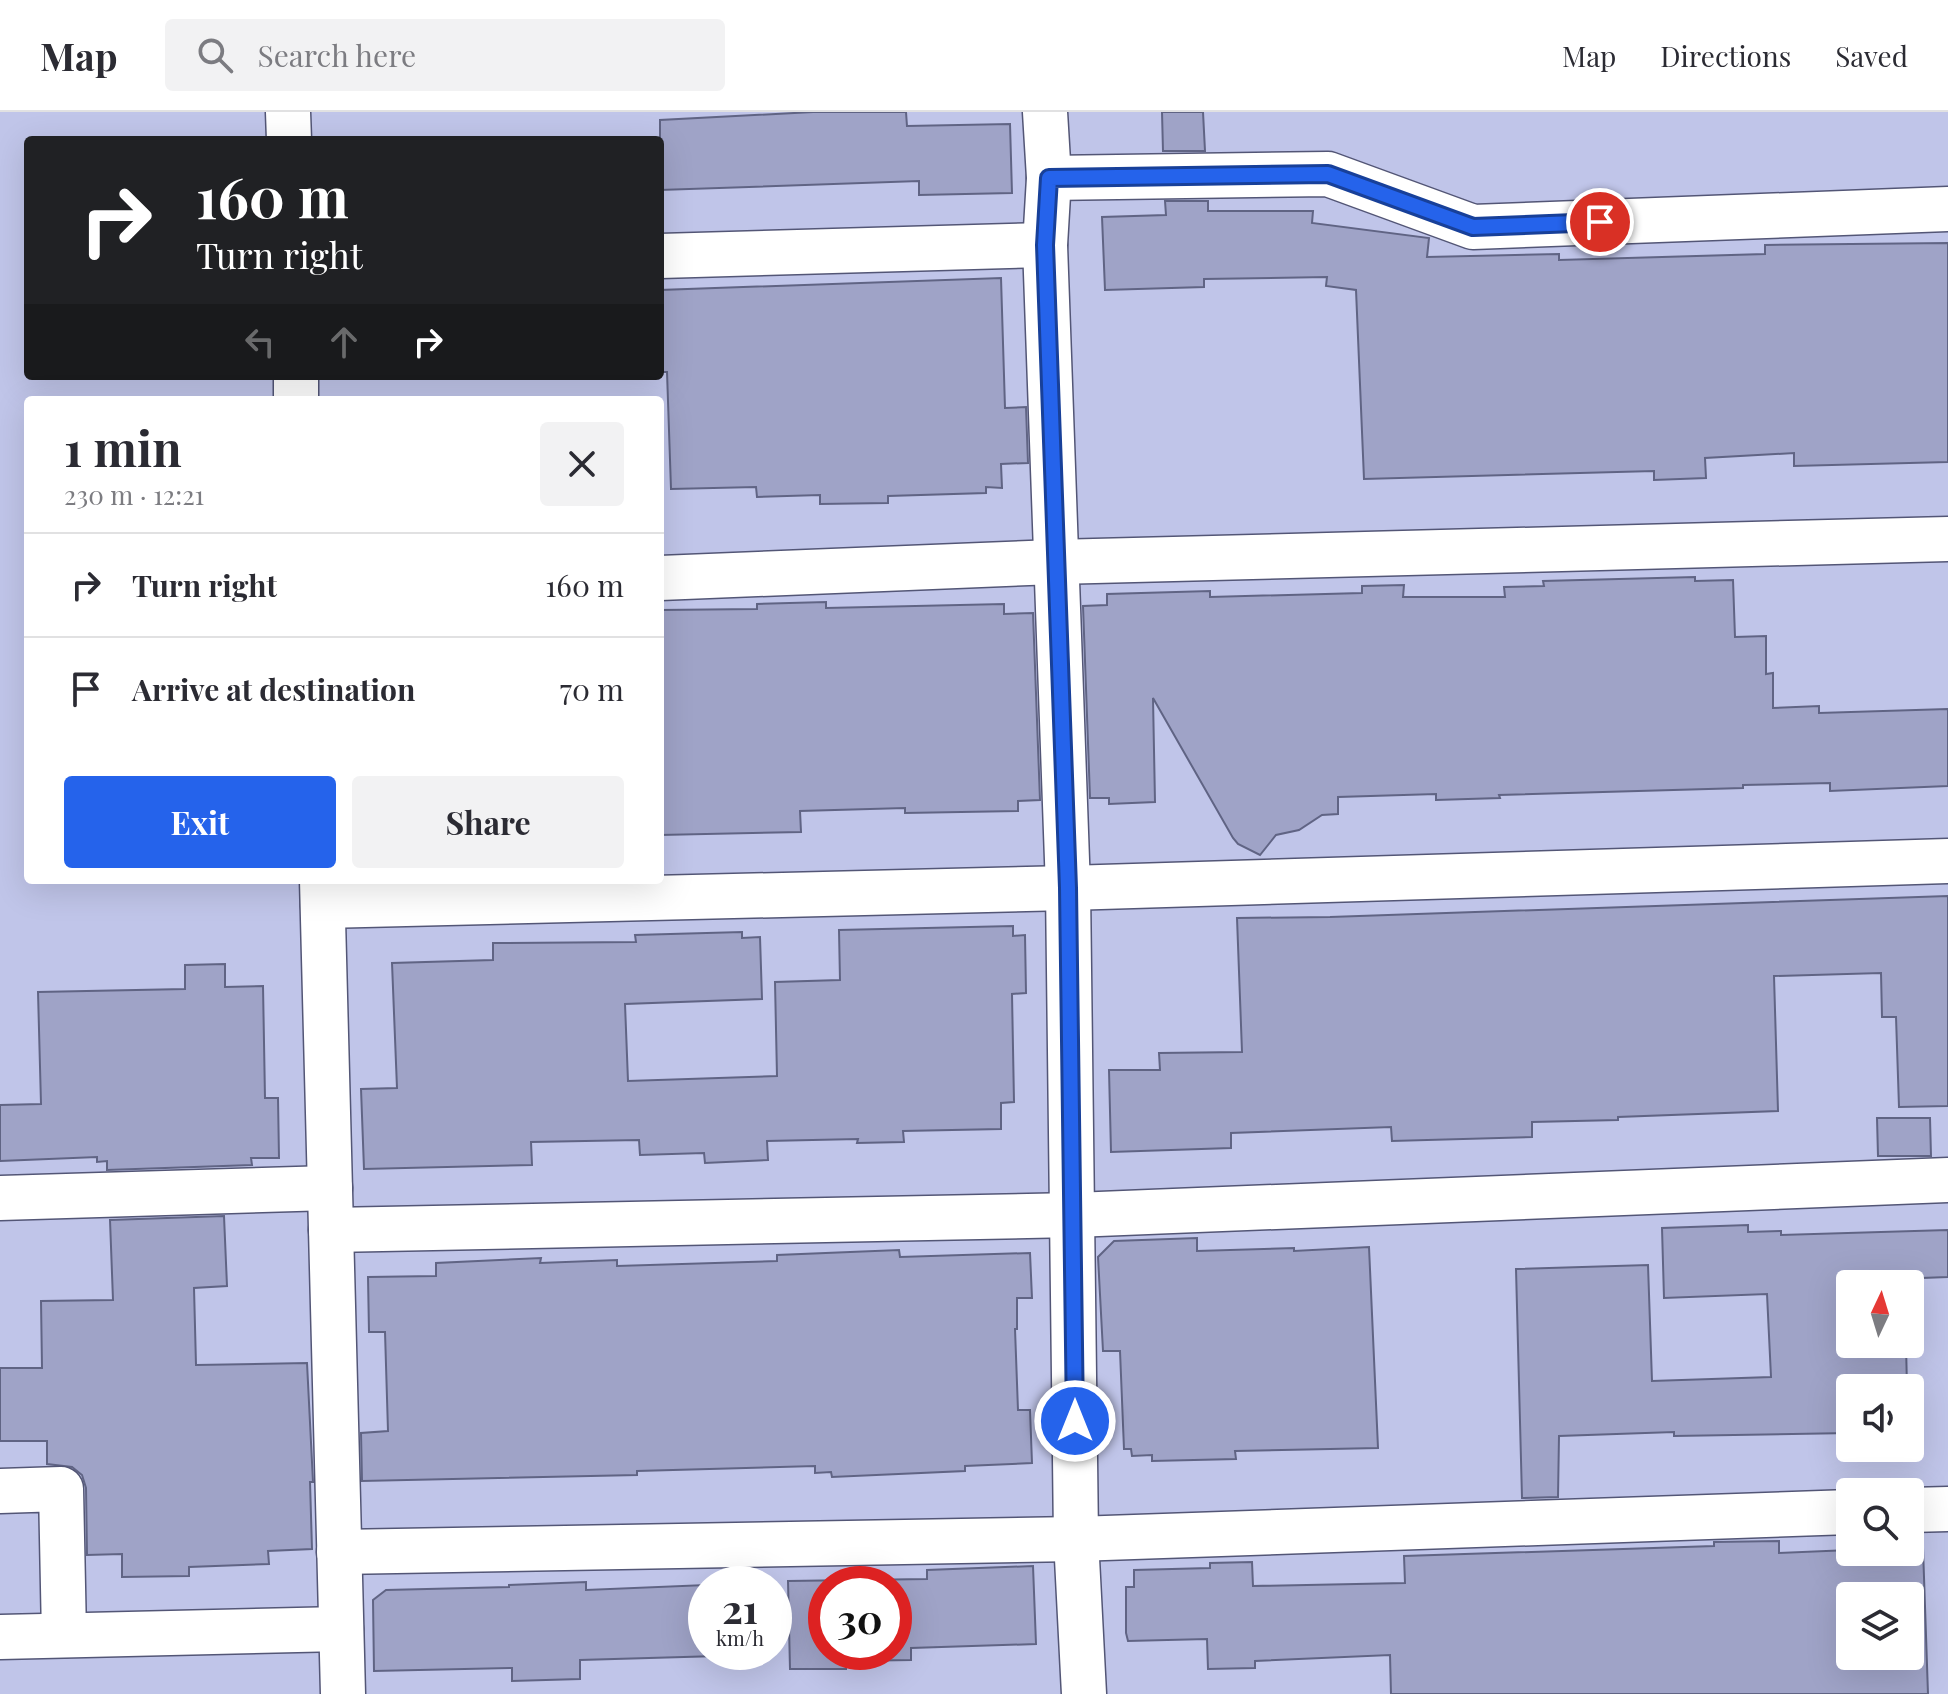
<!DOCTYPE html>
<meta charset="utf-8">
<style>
body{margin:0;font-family:"Playfair Display",serif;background:#f2f2f3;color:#2b2b33;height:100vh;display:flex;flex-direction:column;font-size:30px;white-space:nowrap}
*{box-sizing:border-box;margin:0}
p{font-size:26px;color:#7c7c81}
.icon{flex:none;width:44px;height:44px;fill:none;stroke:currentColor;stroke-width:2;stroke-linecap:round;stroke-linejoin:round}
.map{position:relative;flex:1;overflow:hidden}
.side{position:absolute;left:24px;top:284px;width:640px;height:488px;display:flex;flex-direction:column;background:#fff;border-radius:8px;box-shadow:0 8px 32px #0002}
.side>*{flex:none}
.top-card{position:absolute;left:24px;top:24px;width:640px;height:244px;border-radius:8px;box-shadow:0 8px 32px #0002;background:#202124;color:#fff;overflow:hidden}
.needle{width:52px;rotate:4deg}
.tools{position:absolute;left:1836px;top:1158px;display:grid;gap:16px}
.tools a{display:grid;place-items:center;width:88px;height:88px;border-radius:8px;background:#fff;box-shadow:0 8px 32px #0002;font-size:40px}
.speed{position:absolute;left:688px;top:1454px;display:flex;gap:16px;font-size:40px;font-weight:700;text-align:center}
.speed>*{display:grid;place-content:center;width:104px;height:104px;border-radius:50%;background:#fff;box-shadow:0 8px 32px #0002;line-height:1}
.speed small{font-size:20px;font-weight:400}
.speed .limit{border:12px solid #d22;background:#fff;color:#111}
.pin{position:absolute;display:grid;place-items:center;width:68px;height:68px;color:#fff;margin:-34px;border:4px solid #fff;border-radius:50%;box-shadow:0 2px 8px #0007}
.me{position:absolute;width:88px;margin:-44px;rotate:0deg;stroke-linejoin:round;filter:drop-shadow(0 0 6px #0008)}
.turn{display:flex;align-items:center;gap:28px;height:168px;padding:0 40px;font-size:36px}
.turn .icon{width:104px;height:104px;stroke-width:2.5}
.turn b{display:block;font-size:56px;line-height:68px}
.lanes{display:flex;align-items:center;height:76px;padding:0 40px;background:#0003;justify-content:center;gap:40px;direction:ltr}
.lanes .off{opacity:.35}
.round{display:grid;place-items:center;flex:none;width:84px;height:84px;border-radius:8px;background:#f2f2f3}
.overview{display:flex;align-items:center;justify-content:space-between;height:136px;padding:0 40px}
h1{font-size:48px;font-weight:700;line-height:60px}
.action{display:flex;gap:16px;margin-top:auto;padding:16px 40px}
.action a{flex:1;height:92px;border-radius:8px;background:#2563eb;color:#fff;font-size:32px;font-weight:700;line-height:92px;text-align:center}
.action a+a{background:#f2f2f3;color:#2b2b33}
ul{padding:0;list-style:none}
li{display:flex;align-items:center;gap:24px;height:104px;padding:0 40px;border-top:2px solid #e1e1e2}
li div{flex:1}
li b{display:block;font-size:30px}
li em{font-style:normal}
header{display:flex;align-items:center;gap:48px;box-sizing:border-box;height:112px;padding:0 40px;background:#fff;border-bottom:2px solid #e1e1e2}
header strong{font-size:38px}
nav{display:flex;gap:44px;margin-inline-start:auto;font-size:28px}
.search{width:560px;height:72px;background:#f2f2f3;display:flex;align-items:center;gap:20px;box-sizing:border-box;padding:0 28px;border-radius:8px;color:#7c7c81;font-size:30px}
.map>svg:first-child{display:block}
</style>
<header>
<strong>Map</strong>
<div class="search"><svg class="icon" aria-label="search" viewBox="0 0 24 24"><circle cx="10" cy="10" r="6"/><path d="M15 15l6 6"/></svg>Search here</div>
<nav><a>Map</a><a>Directions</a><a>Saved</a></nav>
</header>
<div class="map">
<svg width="1948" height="1582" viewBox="0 0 1948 1582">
<rect width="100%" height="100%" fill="#c0c5e9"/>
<g fill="#9fa3c7" stroke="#606484" stroke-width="2" fill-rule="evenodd">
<path d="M 813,0 L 906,0 L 907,14 L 1010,12 L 1012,81 L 919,83 L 919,69 L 660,78 L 660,8 Z"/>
<path d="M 1162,0 L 1203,0 L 1205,39 L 1163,39 Z"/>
<path d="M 1165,89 L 1208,89 L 1208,99 L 1313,99 L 1312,111 L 1429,126 L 1427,145 L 1559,142 L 1559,148 L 1765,142 L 1765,133 L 1948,131 L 1948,350 L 1794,354 L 1794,341 L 1705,346 L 1706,366 L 1654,368 L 1654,359 L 1364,367 L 1356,178 L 1326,174 L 1327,165 L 1204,167 L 1204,175 L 1105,178 L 1102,105 L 1166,103 Z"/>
<path d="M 1001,166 L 1005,296 L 1026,295 L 1028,351 L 1001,352 L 1002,376 L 986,375 L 986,381 L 888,384 L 888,391 L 820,392 L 820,383 L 757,385 L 756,375 L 671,377 L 667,260 L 660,260 L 660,178 Z"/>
<path d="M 1695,465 L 1695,469 L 1733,468 L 1735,525 L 1766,524 L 1766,562 L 1773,561 L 1773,596 L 1819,594 L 1819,601 L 1948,597 L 1948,674 L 1830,679 L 1830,671 L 1743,673 L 1743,676 L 1499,683 L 1500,686 L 1436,688 L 1436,682 L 1338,685 L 1338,702 L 1322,703 L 1299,718 L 1276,723 L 1260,743 L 1238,732 L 1233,726 L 1153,586 L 1155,690 L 1109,692 L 1109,686 L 1090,686 L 1083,494 L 1107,493 L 1107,482 L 1210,479 L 1210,485 L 1362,481 L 1362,474 L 1404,473 L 1403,485 L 1505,485 L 1504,475 L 1544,474 L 1543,469 Z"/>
<path d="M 826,490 L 826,496 L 1004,492 L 1004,502 L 1033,501 L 1040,688 L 1018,689 L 1018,699 L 905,701 L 905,696 L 800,699 L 801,720 L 660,723 L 660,498 L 757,497 L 757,492 Z"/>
<path d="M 1948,784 L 1948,994 L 1899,995 L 1896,905 L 1882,905 L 1881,861 L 1774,864 L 1778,999 L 1618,1005 L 1618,1008 L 1532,1010 L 1532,1025 L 1392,1029 L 1391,1015 L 1231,1021 L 1231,1036 L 1111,1040 L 1109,958 L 1160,958 L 1159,941 L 1242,940 L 1237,806 L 1330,805 Z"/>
<path d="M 1013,814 L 1013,824 L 1025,823 L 1026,881 L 1012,882 L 1014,990 L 1001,991 L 1001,1017 L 903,1019 L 904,1030 L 857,1031 L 858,1027 L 767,1029 L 768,1048 L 705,1051 L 704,1041 L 640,1043 L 639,1028 L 531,1030 L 532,1053 L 364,1057 L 361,977 L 397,976 L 392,851 L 493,848 L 493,831 L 636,830 L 635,823 L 742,820 L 742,826 L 760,825 L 762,887 L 625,892 L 628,969 L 777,964 L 775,870 L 840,868 L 839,818 Z"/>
<path d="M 225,852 L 225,875 L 263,874 L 265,986 L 278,986 L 279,1046 L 251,1046 L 252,1053 L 107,1058 L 107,1049 L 97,1050 L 97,1045 L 0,1049 L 0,993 L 41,992 L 38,880 L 185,877 L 185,853 Z"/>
<path d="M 1877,1006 L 1930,1006 L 1931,1044 L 1878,1044 Z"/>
<path d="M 224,1104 L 227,1174 L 194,1176 L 196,1253 L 307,1251 L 313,1370 L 310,1370 L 312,1437 L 268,1439 L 269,1452 L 189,1455 L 189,1464 L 122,1465 L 122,1442 L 87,1443 L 86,1376 L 82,1363 L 72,1355 L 47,1352 L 47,1329 L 0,1329 L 0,1256 L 42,1256 L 41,1189 L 113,1188 L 110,1108 Z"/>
<path d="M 1748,1113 L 1748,1120 L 1781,1119 L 1781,1123 L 1948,1118 L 1948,1165 L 1922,1166 L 1922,1187 L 1910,1187 L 1910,1172 L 1850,1172 L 1850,1232 L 1906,1232 L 1907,1276 L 1850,1276 L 1850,1321 L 1674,1324 L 1674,1320 L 1559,1324 L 1558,1385 L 1522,1386 L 1516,1157 L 1648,1153 L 1652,1269 L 1771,1265 L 1767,1182 L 1664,1186 L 1662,1116 Z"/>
<path d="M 1197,1126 L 1197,1139 L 1294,1136 L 1294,1139 L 1369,1135 L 1378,1336 L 1235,1339 L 1236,1347 L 1152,1349 L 1152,1343 L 1132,1344 L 1131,1337 L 1124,1337 L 1120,1239 L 1103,1239 L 1098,1145 L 1114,1129 Z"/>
<path d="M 899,1138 L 900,1145 L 1030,1141 L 1032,1186 L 1017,1186 L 1017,1217 L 1015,1217 L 1018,1298 L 1030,1298 L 1032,1351 L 965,1354 L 965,1359 L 832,1365 L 831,1360 L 815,1361 L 815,1354 L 637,1359 L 637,1363 L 362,1369 L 361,1321 L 388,1319 L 385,1220 L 369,1220 L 368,1165 L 436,1164 L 436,1151 L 541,1146 L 540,1151 L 617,1148 L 617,1154 L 777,1149 L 777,1143 Z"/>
<path d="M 1779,1429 L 1779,1441 L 1850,1438 L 1910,1440 L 1910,1436 L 1923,1436 L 1928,1582 L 1391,1582 L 1390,1543 L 1255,1549 L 1255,1556 L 1208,1557 L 1207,1527 L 1128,1529 L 1126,1521 L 1126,1475 L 1134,1475 L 1134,1458 L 1210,1456 L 1210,1451 L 1252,1450 L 1253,1474 L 1405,1471 L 1404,1444 L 1714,1434 L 1714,1430 ZM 1850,1484 L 1910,1484 L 1910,1544 L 1850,1544 Z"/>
<path d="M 1033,1454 L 1036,1532 L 911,1536 L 911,1548 L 846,1549 L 846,1557 L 790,1557 L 788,1469 L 927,1467 L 927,1458 ZM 826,1472 L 894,1472 L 894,1540 L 826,1540 Z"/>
<path d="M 586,1470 L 586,1478 L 706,1473 L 706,1540 L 718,1540 L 718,1544 L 580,1548 L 580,1567 L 512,1569 L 512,1556 L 374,1559 L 373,1488 L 386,1478 L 509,1475 L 509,1473 Z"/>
</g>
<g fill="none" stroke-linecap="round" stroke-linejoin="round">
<defs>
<g id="minor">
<path d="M 288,0 L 289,28"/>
<path d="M 1045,0 L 1049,66 L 1045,133 L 1068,776 L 1076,1427 L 1084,1582"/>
<path d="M 1049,66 L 1328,62 L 1473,115 L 1948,97"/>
<path d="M 660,144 L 1045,133"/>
<path d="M 296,264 L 296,288"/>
<path d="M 660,466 L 1055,450 L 1948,427"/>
<path d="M 322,768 L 343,1582"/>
<path d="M 323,794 L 1068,776 L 1948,749"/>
<path d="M 0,1086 L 330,1076"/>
<path d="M 331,1118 L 1074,1103 L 1948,1068"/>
<path d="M 0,1379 L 61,1377 L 64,1523"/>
<path d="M 1910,1398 L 1948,1397"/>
<path d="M 339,1440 L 1076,1427 L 1850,1400"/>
<path d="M 0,1525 L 341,1517"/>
</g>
</defs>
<use href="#minor" stroke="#535676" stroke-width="47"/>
<use href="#minor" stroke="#fff" stroke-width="44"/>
</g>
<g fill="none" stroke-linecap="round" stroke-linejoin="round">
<defs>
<path id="route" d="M 1075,1309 L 1068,776 L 1045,133 L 1049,66 L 1328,62 L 1473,115 L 1600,110"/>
</defs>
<use href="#route" stroke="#184099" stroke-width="20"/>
<use href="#route" stroke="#2563eb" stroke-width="14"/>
</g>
</svg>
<div class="tools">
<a><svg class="needle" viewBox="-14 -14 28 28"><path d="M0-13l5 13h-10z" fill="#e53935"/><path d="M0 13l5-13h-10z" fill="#7c7c81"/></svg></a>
<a><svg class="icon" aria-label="sound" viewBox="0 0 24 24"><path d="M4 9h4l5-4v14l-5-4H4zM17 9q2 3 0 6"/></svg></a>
<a><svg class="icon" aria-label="search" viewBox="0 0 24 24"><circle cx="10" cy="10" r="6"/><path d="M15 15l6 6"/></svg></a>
<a><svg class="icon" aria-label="layers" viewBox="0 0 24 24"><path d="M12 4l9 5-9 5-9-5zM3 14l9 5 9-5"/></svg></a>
</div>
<div class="speed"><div>21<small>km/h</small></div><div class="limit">30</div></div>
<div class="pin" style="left:1600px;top:110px;background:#d93025"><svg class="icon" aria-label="arrive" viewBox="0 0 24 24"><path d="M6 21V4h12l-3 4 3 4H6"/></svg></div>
<svg class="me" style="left:1075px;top:1309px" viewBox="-20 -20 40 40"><circle r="17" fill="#2563eb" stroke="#fff" stroke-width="3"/><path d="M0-11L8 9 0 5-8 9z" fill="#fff"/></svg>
<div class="top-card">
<div class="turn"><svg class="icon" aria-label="right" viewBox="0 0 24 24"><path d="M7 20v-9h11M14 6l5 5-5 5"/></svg><div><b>160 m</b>Turn right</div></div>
<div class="lanes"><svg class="icon off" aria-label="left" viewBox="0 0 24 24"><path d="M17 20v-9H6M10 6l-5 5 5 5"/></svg><svg class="icon off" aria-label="ahead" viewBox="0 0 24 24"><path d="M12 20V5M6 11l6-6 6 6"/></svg><svg class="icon" aria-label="right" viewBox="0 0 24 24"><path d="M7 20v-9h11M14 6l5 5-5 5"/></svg></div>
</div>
<section class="side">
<div class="overview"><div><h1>1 min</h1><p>230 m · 12:21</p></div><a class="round"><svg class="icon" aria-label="close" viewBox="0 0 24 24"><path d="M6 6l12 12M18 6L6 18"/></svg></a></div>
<ul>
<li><svg class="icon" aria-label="right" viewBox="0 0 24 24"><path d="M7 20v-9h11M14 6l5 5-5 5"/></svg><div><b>Turn right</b></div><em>160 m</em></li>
<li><svg class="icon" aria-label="arrive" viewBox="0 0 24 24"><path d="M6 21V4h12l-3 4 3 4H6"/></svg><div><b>Arrive at destination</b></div><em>70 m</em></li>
</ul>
<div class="action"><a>Exit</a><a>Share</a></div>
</section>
</div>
